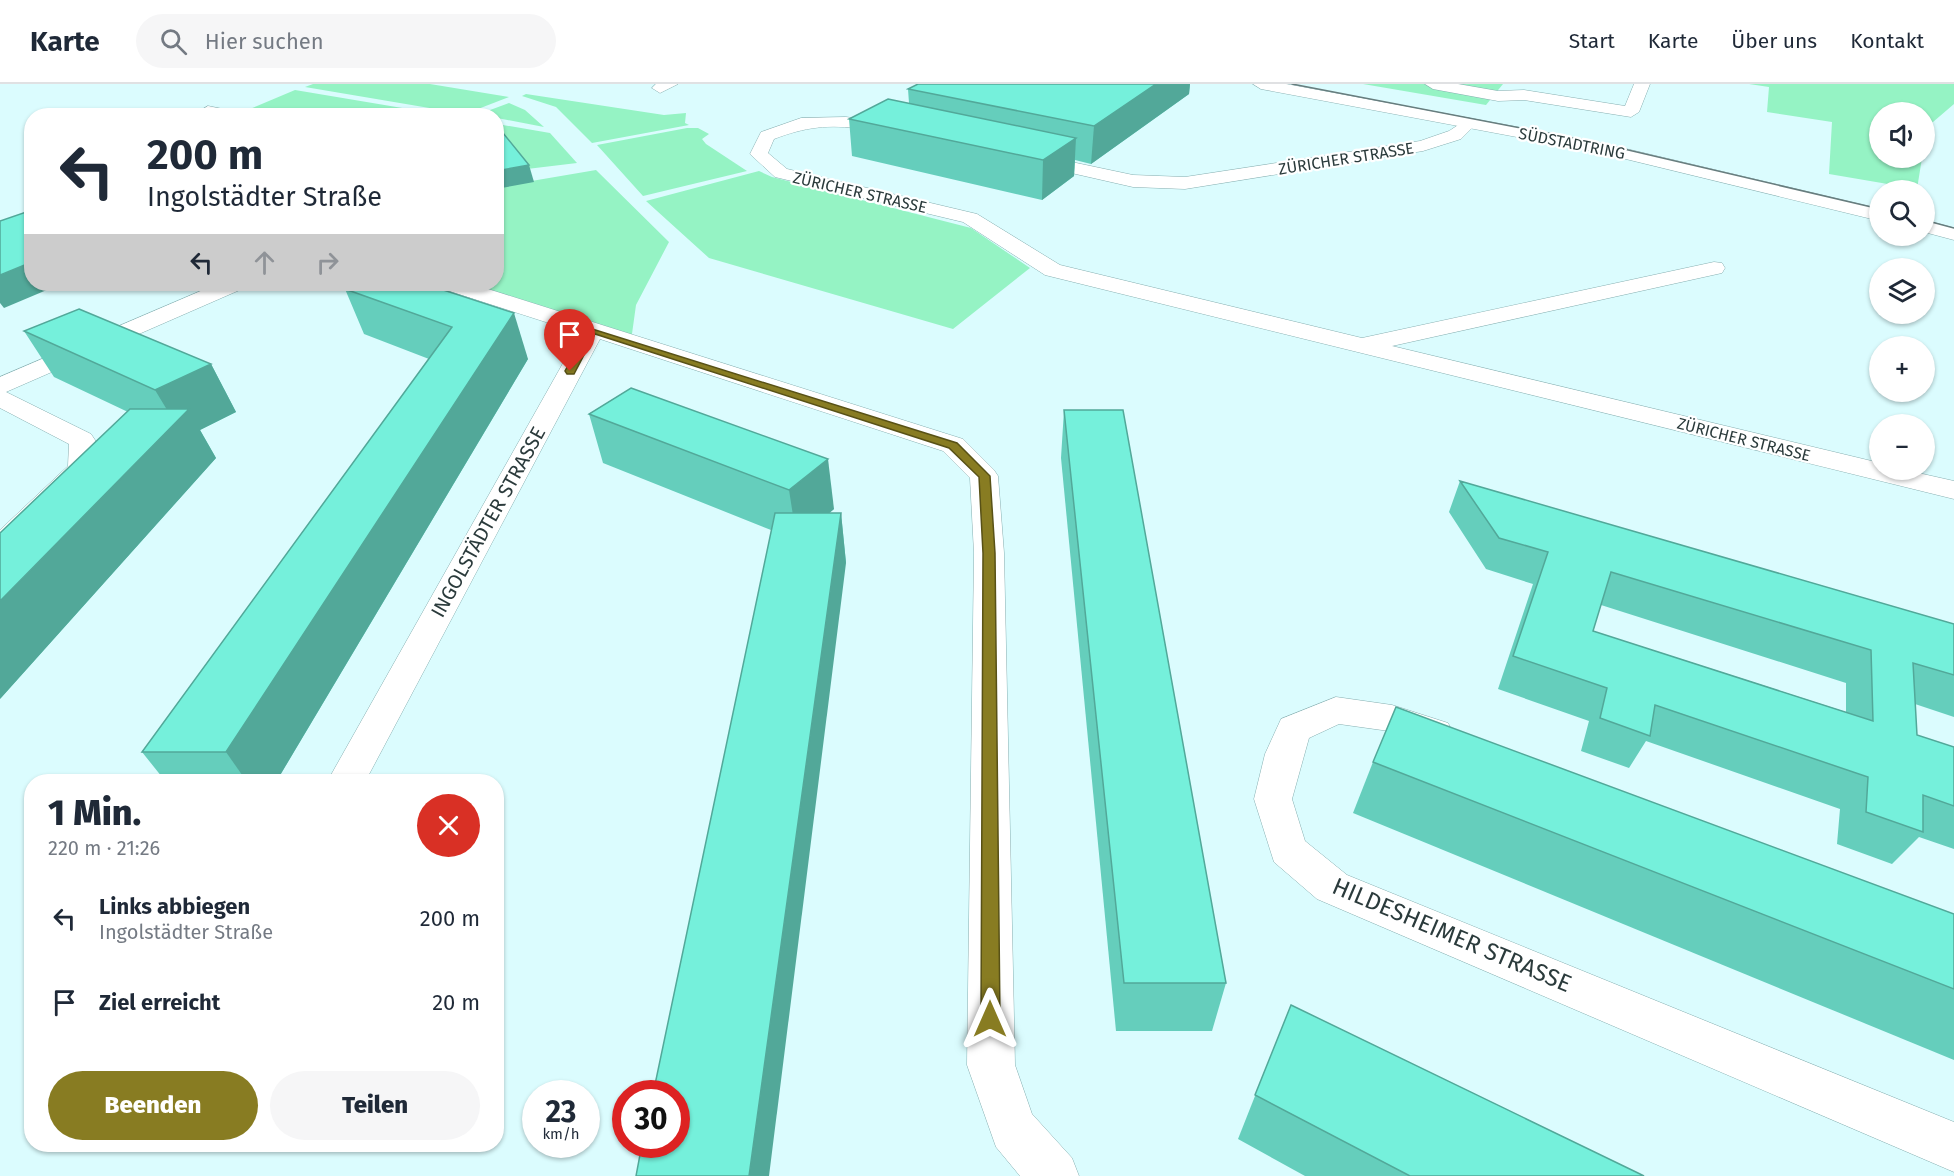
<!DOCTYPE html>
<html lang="de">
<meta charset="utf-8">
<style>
body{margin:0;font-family:"Fira Sans",sans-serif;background:#f6f6f7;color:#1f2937;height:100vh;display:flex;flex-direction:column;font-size:22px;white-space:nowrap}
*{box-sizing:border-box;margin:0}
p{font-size:20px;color:#747a83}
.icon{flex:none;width:33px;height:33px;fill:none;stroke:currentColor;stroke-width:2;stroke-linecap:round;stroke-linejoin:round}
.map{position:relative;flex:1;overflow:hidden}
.sheet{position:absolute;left:24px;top:690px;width:480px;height:378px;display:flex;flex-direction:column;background:#fff;border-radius:24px;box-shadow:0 2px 4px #0004}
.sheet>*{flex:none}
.hud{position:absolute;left:24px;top:24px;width:480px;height:183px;border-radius:24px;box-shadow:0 2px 4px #0004;background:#fff;color:#1f2937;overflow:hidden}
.buttons{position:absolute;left:1869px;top:18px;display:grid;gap:12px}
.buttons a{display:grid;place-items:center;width:66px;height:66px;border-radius:50%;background:#fff;box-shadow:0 2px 4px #0004;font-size:30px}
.speed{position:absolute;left:522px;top:996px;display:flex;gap:12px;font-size:30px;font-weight:700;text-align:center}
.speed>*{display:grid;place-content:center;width:78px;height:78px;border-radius:50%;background:#fff;box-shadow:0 2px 4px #0004;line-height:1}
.speed small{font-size:15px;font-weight:400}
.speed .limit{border:9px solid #d22;background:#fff;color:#111}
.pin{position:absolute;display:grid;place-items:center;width:51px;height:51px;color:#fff;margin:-62px -26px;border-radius:50% 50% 50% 0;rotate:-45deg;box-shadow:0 0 6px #0007}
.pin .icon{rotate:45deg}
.me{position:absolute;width:66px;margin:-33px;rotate:0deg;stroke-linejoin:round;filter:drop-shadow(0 0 4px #0008)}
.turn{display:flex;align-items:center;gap:21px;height:126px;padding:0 24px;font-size:27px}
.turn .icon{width:78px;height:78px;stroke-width:2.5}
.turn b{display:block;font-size:42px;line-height:51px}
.lanes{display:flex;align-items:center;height:57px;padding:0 24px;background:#0003;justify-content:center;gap:30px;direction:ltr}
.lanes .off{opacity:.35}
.round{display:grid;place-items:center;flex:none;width:63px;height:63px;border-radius:32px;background:#f6f6f7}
.headline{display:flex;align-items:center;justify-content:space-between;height:102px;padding:0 24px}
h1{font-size:36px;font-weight:800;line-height:45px}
.button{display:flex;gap:12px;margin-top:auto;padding:12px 24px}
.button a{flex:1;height:69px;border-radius:36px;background:#887c22;color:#fff;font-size:24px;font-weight:800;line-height:69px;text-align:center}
.button a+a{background:#f6f6f7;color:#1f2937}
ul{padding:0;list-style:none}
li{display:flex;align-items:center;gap:18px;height:84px;padding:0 24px}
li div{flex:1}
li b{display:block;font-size:22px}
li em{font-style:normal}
header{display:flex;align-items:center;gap:36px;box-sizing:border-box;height:84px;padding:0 30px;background:#fff;border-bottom:2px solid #e0e1e3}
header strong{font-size:28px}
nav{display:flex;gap:33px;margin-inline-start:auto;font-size:21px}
.search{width:420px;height:54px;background:#f6f6f7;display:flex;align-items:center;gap:15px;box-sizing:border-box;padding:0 21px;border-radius:33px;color:#747a83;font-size:22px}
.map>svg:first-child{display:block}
</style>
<header>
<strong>Karte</strong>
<div class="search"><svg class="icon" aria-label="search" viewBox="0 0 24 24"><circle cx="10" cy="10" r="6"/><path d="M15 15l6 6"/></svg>Hier suchen</div>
<nav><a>Start</a><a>Karte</a><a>Über uns</a><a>Kontakt</a></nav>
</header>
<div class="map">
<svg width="1954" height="1092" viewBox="0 0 1954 1092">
<rect width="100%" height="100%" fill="#dbfcfe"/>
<g fill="#95f3c4">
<path d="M 313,0 L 430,0 L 509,13 L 465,30 L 305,3 Z"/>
<path d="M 1363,0 L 1503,0 L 1486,21 Z"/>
<path d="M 1749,0 L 1954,0 L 1954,20 L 1926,44 L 1925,54 L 1924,28 L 1880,28 L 1880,74 L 1922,74 L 1917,105 L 1829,90 L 1832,38 L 1767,28 L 1769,3 Z"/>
<path d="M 295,6 L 444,31 L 286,32 L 250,25 Z"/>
<path d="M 526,10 L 664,31 L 686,29 L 685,39 L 689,41 L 592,59 L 556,23 L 522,12 Z"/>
<path d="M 509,19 L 525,26 L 544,43 L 497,34 L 496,32 L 483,31 L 482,29 Z"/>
<path d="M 497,40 L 550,49 L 577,79 L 527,85 L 497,63 Z"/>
<path d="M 687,44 L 698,44 L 709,50 L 702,55 L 706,60 L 747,87 L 643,112 L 597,61 Z"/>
<path d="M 596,86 L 669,158 L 636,221 L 631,257 L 451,200 L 496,200 L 497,103 Z"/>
<path d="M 759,87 L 772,93 L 971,144 L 1030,184 L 953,245 L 709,174 L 646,117 Z"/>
</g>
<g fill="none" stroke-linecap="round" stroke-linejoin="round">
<defs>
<g id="minor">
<path d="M 656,0 L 678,0 L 660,9 L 652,4 Z"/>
<path d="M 1425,0 L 1458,0 L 1498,7 L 1524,6 L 1625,22 L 1634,0 L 1650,0 L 1639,28 L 1631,33 L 1524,16 L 1498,17 L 1433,5 Z"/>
<path d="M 208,22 L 242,29 L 244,32 L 202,30 L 200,27 Z"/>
<path d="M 846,33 L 894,40 L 902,45 C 895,55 873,47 862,45 C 829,40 805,43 774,55 L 768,69 L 787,85 L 977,130 L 1060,181 L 1362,254 L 1714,178 L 1722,179 L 1725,184 L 1722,189 L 1392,262 L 1880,379 L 1880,386 L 1905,386 L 1954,397 L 1954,415 L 1045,191 L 963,138 L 775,93 L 750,70 L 761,48 L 801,34 Z"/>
<path d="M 1469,34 L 1477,39 L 1461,55 L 1423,67 L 1185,105 L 1133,103 L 1023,78 L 1020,74 L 1029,69 L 1133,91 L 1185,93 L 1420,57 L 1449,47 Z"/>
<path d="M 217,200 L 245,200 L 242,205 L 6,308 L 91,350 L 95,356 L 96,384 L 11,470 L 0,472 L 0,446 L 68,382 L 69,360 L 0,324 L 0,293 Z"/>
<path d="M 440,200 L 472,200 L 963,355 L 994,386 L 998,392 L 1004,469 L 1015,981 L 1032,1030 L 1072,1074 L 1079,1092 L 1020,1092 L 996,1063 L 967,981 L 974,469 L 970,394 L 943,367 L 600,255 L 365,698 L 327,698 L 580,249 L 443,205 Z"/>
<path d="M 1336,613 L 1392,621 L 1448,639 L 1453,649 L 1448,659 L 1435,663 L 1389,647 L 1339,640 L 1309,654 L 1292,715 L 1305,757 L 1347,791 L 1954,1038 L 1954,1088 L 1317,815 L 1274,778 L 1254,715 L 1265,670 L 1281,635 Z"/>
</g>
<g id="tertiary">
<path d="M 1253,0 L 1286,0 L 1597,58 L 1880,125 L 1880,137 L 1597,68 L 1261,5 Z"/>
<path d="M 1924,136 L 1954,144 L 1954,156 L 1924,148 Z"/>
</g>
</defs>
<use href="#minor" stroke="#87afb1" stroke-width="1"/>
<use href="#tertiary" stroke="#87afb1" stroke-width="1"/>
<use href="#minor" fill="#fff" fill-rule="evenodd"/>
<use href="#tertiary" fill="#fff" fill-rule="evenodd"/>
<g stroke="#677d7e" stroke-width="1.5">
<path d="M 1292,0 L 1594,58 L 1880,125"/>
<path d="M 1924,136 L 1954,144"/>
</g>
</g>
<g fill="#65cebc" fill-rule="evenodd">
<path d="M 918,0 L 1190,0 L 1189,10 L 1091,80 L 1075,76 L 1074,92 L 1042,116 L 852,72 L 849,35 L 909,19 L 908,5 Z"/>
<path d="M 348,200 L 528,275 L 276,698 L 166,698 L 142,668 L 429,275 L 364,250 L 345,205 Z"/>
<path d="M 24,247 L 211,280 L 236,328 L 200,346 L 216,374 L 0,615 L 128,328 L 54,293 Z"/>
<path d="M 631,304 L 834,425 L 829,429 L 841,429 L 846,479 L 771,446 L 603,379 L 589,330 Z"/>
<path d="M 1064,326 L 1226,899 L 1212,947 L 1116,947 L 1061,374 Z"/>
<path d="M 1460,397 L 1954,540 L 1954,633 L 1915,620 L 1917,651 L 1954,663 L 1954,765 L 1919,753 L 1892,780 L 1837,760 L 1840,725 L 1646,657 L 1629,684 L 1581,667 L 1589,637 L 1498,605 L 1533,500 L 1486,485 L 1449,428 ZM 1601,521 L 1846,599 L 1846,628 L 1593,547 Z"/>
<path d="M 1373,678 L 1954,830 L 1954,976 L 1353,729 Z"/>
<path d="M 1291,921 L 1644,1092 L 1305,1092 L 1238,1055 Z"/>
</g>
<g fill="#52a899">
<path d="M 1156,0 L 1190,0 L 1189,10 L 1091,80 L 1094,42 Z"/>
<path d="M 1076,54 L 1074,92 L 1042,116 L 1043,76 Z"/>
<path d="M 529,81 L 534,98 L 496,105 L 496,87 Z"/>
<path d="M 32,178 L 32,200 L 61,200 L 4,224 L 0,219 L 0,191 Z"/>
<path d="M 514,229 L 528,275 L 276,698 L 247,698 L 226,668 Z"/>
<path d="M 211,280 L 236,328 L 200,346 L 216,374 L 0,615 L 0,517 L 175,339 L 155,306 Z"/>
<path d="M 828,375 L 834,425 L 797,457 L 789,406 Z"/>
<path d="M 841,429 L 846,479 L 769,1092 L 749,1092 Z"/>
</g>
<g fill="#75f0db" stroke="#52a899" stroke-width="1.5" fill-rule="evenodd">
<path d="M 918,0 L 1156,0 L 1094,42 L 908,5 Z"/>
<path d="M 888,15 L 1076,54 L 1043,76 L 849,35 Z"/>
<path d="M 503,49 L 529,81 L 496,87 L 496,50 Z"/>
<path d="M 32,126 L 32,178 L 0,191 L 0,137 Z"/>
<path d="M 348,200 L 425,200 L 514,229 L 226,668 L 142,668 L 452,243 L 345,205 Z"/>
<path d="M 79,225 L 211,280 L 155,306 L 24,247 Z"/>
<path d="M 631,304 L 828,375 L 789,406 L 589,330 Z"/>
<path d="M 130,325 L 189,325 L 0,517 L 0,449 Z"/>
<path d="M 1064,326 L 1123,326 L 1226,899 L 1124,899 Z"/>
<path d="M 1460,397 L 1954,540 L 1954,591 L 1913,579 L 1917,651 L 1954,663 L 1954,722 L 1923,711 L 1923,748 L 1866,728 L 1868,693 L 1655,621 L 1650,652 L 1600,634 L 1607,604 L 1513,572 L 1548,468 L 1499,454 ZM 1611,488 L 1871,566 L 1873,637 L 1593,547 Z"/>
<path d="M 775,429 L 841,429 L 749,1092 L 636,1092 L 642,1060 L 676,1060 L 676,1010 L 653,1010 Z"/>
<path d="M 1396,623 L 1954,830 L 1954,905 L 1373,678 Z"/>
<path d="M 1291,921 L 1638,1089 L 1644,1092 L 1410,1092 L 1255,1011 Z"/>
</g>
<path fill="#887c22" stroke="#585116" stroke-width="1.5" d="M 589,244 L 957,359 L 990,392 L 995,469 L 1000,935 L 997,941 L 990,944 L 984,941 L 981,935 L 983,469 L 979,393 L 949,364 L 595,250 L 574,290 L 567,290 L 565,287 Z"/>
<g text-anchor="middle" stroke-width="4.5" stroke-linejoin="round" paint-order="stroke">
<g font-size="16" fill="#2b3b3c" stroke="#fff">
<text transform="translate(1572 59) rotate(11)" y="6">SÜDSTADTRING</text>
<text transform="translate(1346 74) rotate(-9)" y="6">ZÜRICHER STRASSE</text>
<text transform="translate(860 108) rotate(13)" y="6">ZÜRICHER STRASSE</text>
<text transform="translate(1744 355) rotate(14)" y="6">ZÜRICHER STRASSE</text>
</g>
<g font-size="20" fill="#2b3b3c" stroke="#fff">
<text transform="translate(488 438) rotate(-61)" y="7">INGOLSTÄDTER STRASSE</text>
</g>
<g font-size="24" fill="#2b3b3c" stroke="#fff">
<text transform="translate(1452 851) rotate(23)" y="8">HILDESHEIMER STRASSE</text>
</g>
</g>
</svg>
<div class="buttons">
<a><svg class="icon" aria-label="sound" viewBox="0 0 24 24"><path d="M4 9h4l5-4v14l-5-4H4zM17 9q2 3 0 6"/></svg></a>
<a><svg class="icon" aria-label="search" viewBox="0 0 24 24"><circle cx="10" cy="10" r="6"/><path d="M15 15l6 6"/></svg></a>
<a><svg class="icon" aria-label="layers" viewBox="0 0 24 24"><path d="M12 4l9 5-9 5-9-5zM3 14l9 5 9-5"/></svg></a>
<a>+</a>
<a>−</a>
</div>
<div class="speed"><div>23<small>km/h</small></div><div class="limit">30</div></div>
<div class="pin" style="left:570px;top:287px;background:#d93025"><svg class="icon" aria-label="arrive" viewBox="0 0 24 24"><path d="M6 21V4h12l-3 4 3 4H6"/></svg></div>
<svg class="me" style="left:990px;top:935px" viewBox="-20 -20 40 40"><path d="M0-17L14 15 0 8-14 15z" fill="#887c22" stroke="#fff" stroke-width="4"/></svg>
<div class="hud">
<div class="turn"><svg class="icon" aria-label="left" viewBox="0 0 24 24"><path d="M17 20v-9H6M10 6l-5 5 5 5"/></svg><div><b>200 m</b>Ingolstädter Straße</div></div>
<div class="lanes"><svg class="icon" aria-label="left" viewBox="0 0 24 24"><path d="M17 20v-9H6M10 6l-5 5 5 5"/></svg><svg class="icon off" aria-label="ahead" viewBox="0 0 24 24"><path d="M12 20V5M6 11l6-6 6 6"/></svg><svg class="icon off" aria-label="right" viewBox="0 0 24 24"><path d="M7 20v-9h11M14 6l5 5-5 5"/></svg></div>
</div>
<section class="sheet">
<div class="headline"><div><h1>1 Min.</h1><p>220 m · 21:26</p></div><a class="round" style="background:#d93025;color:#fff"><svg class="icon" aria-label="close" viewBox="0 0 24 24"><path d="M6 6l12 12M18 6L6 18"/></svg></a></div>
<ul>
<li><svg class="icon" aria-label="left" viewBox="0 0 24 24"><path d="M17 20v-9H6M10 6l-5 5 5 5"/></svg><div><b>Links abbiegen</b><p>Ingolstädter Straße</p></div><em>200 m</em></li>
<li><svg class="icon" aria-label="arrive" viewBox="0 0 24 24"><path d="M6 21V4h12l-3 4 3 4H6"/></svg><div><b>Ziel erreicht</b></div><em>20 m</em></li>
</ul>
<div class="button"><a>Beenden</a><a>Teilen</a></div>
</section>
</div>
